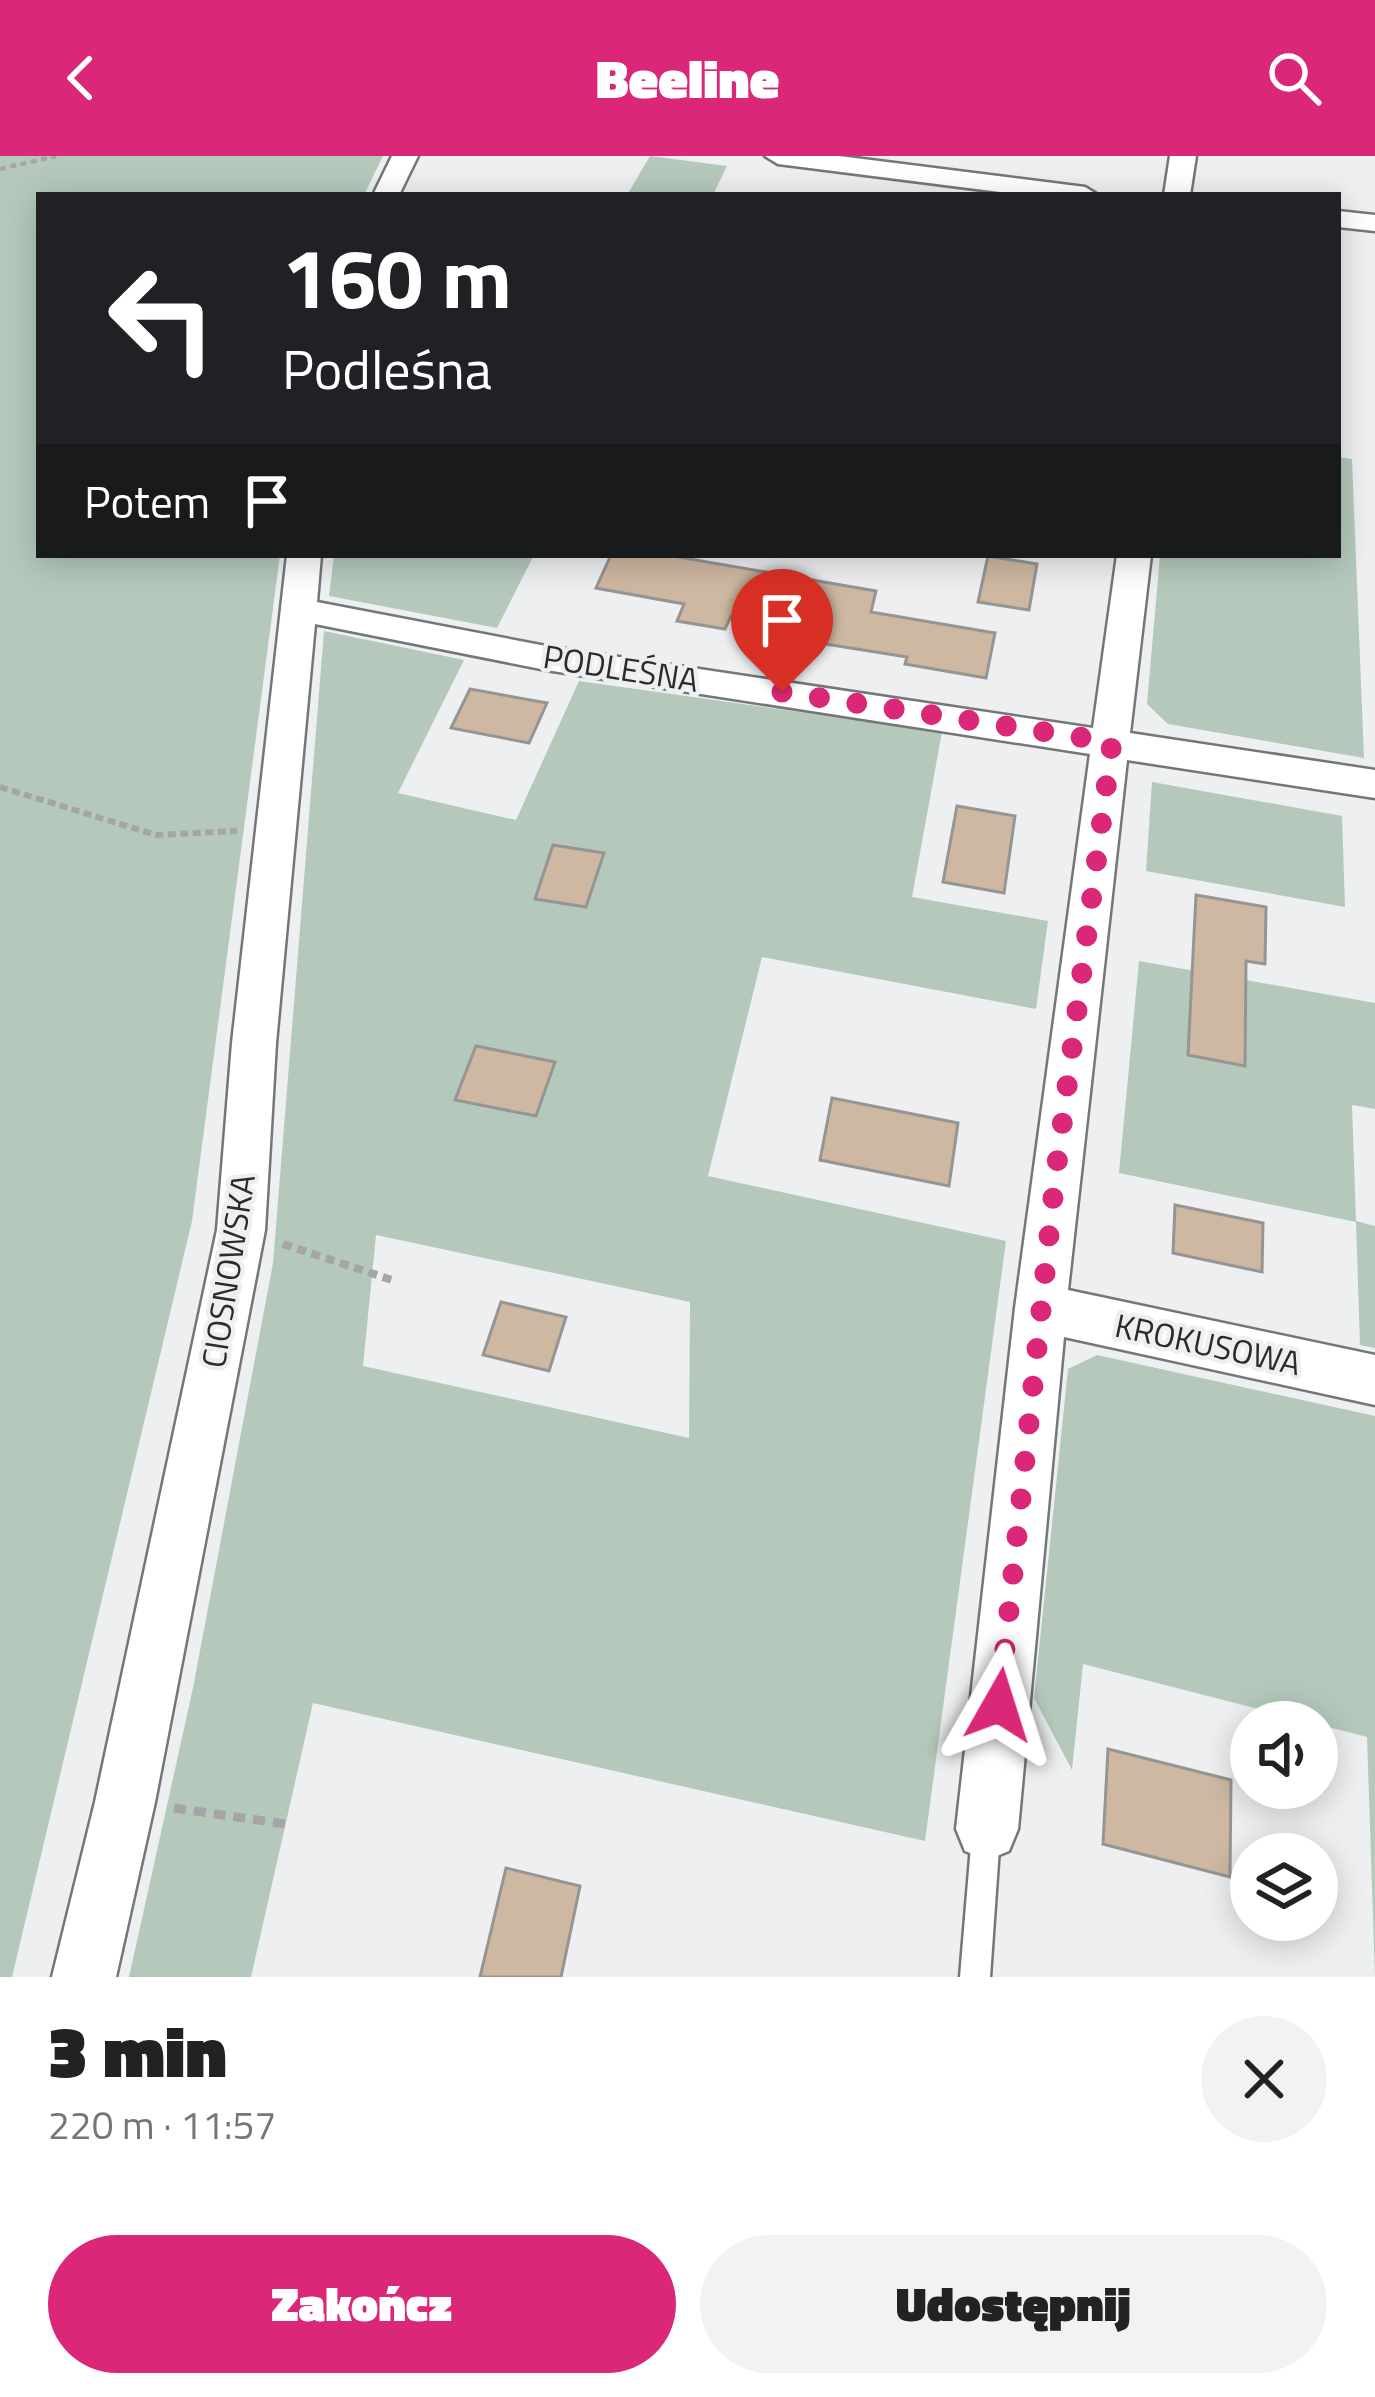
<!DOCTYPE html>
<html lang="pl">
<meta charset="utf-8">
<style>
body{margin:0;font-family:"Titillium Web",sans-serif;background:#f2f2f2;color:#222;height:100vh;display:flex;flex-direction:column;font-size:45px;white-space:nowrap}
*{box-sizing:border-box;margin:0}
p{font-size:39px;color:#767676}
.icon{flex:none;width:66px;height:66px;fill:none;stroke:currentColor;stroke-width:2;stroke-linecap:round;stroke-linejoin:round}
.map{position:relative;height:1821px;overflow:hidden}
.sheet{display:flex;flex-direction:column;background:#fff;flex:1}
.sheet>*{flex:none}
.banner{position:absolute;left:36px;top:36px;width:1305px;height:366px;border-radius:0px;box-shadow:0 6px 30px #0003;background:#202124;color:#fff;overflow:hidden}
.controls{position:absolute;left:1230px;top:1545px;display:grid;gap:24px}
.controls a{display:grid;place-items:center;width:108px;height:108px;border-radius:50%;background:#fff;box-shadow:0 6px 30px #0003;font-size:60px}
.pin{position:absolute;display:grid;place-items:center;width:102px;height:102px;color:#fff;margin:-123px -51px;border-radius:50% 50% 50% 0;rotate:-45deg;box-shadow:0 0 12px #0007}
.pin .icon{rotate:45deg}
.me{position:absolute;width:132px;margin:-66px;rotate:6deg;stroke-linejoin:round;filter:drop-shadow(0 0 9px #0008)}
.turn{display:flex;align-items:center;gap:42px;height:252px;padding:0 48px;font-size:54px}
.turn .icon{width:156px;height:156px;stroke-width:2.5}
.turn b{display:block;font-size:84px;line-height:102px}
.then{display:flex;align-items:center;height:114px;padding:0 48px;background:#0003;gap:24px;font-size:45px}
.round{display:grid;place-items:center;flex:none;width:126px;height:126px;border-radius:63px;background:#f2f2f2}
.overview{display:flex;align-items:center;justify-content:space-between;height:204px;padding:0 48px}
h1{font-size:72px;font-weight:800;line-height:90px}
.cta{display:flex;gap:24px;margin-top:auto;padding:24px 48px}
.cta a{flex:1;height:138px;border-radius:72px;background:#db2777;color:#fff;font-size:48px;font-weight:800;line-height:138px;text-align:center}
.cta a+a{background:#f2f2f2;color:#222}
header{display:flex;justify-content:space-between;align-items:center;height:156px;padding:0 48px;background:#db2777;color:#fff;font-size:54px;font-weight:800}
.map>svg:first-child{display:block}
</style>
<header><svg class="icon" aria-label="back" viewBox="0 0 24 24"><path d="M15 5l-7 7 7 7"/></svg>Beeline<svg class="icon" aria-label="search" viewBox="0 0 24 24"><circle cx="10" cy="10" r="6"/><path d="M15 15l6 6"/></svg></header>
<div class="map">
<svg width="1375" height="1821" viewBox="0 0 1375 1821">
<rect width="100%" height="100%" fill="#eeeff1"/>
<g fill="#b4c9bc" fill-rule="evenodd">
<path d="M 0,0 L 383,0 L 364,39 L 39,39 L 39,399 L 280,399 L 192,1065 L 12,1821 L 0,1821 Z"/>
<path d="M 650,0 L 727,10 L 713,39 L 627,39 Z"/>
<path d="M 1338,301 L 1352,303 L 1364,602 L 1168,568 L 1147,548 L 1160,399 L 1338,399 Z"/>
<path d="M 334,399 L 534,399 L 497,472 L 329,440 Z"/>
<path d="M 324,475 L 464,504 L 398,637 L 516,664 L 579,525 L 942,576 L 912,741 L 1048,765 L 1036,853 L 762,801 L 708,1020 L 1006,1085 L 925,1685 L 313,1547 L 251,1821 L 129,1821 L 193,1532 L 273,1107 ZM 376,1079 L 690,1146 L 689,1282 L 363,1210 Z"/>
<path d="M 1152,626 L 1342,660 L 1345,751 L 1146,715 Z"/>
<path d="M 1139,805 L 1375,847 L 1375,953 L 1352,949 L 1356,1065 L 1375,1070 L 1375,1192 L 1360,1189 L 1356,1066 L 1119,1017 Z"/>
<path d="M 1097,1199 L 1375,1260 L 1375,1821 L 1367,1581 L 1083,1508 L 1072,1614 L 1034,1542 L 1068,1213 Z"/>
</g>
<g fill="#ceb8a1" stroke="#969594" stroke-width="3">
<path d="M 611,399 L 667,399 L 876,435 L 871,456 L 995,477 L 986,522 L 905,508 L 907,501 L 794,483 L 798,471 L 731,460 L 725,473 L 677,465 L 684,448 L 596,432 Z"/>
<path d="M 988,400 L 1037,408 L 1029,454 L 978,446 Z"/>
<path d="M 470,533 L 547,547 L 529,587 L 451,572 Z"/>
<path d="M 957,650 L 1015,660 L 1004,737 L 943,726 Z"/>
<path d="M 553,689 L 604,697 L 586,751 L 535,743 Z"/>
<path d="M 1196,739 L 1266,751 L 1265,808 L 1246,805 L 1245,910 L 1188,899 Z"/>
<path d="M 476,890 L 555,906 L 536,960 L 455,944 Z"/>
<path d="M 832,942 L 958,967 L 949,1030 L 820,1004 Z"/>
<path d="M 1175,1049 L 1263,1067 L 1262,1116 L 1173,1097 Z"/>
<path d="M 501,1146 L 566,1161 L 549,1215 L 483,1199 Z"/>
<path d="M 1108,1593 L 1231,1624 L 1230,1721 L 1103,1688 Z"/>
<path d="M 506,1712 L 580,1730 L 561,1821 L 480,1821 Z"/>
</g>
<g fill="none" stroke-linecap="round" stroke-linejoin="round">
<defs>
<path id="service" d="M 986,1664 L 996,1668 L 1000,1678 L 990,1821 L 960,1821 L 972,1678 L 976,1668 Z"/>
<g id="minor">
<path d="M 392,0 L 418,0 L 399,39 L 373,39 Z"/>
<path d="M 765,0 L 839,0 L 1085,31 L 1098,39 L 1023,39 L 778,8 Z"/>
<path d="M 1170,0 L 1196,0 L 1190,39 L 1164,39 Z"/>
<path d="M 1338,55 L 1375,59 L 1375,75 L 1338,71 Z"/>
<path d="M 287,399 L 321,399 L 317,446 L 546,490 L 1093,572 L 1117,399 L 1151,399 L 1130,577 L 1375,614 L 1375,642 L 1127,604 L 1068,1134 L 1375,1199 L 1375,1249 L 1064,1181 L 1018,1673 L 1009,1695 L 987,1704 L 965,1695 L 956,1673 L 1015,1152 L 1090,598 L 546,514 L 315,468 L 276,887 L 265,1074 L 155,1646 L 116,1821 L 52,1821 L 95,1646 L 217,1074 L 232,887 Z"/>
</g>
</defs>
<use href="#service" stroke="#757677" stroke-width="5"/>
<use href="#minor" stroke="#757677" stroke-width="5"/>
<path stroke="#a5a5a7" stroke-width="4.5" stroke-dasharray="6 4.5" stroke-linecap="butt" d="M 0,13 L 56,0"/>
<path stroke="#a5a5a7" stroke-width="6" stroke-dasharray="8 4.5" stroke-linecap="butt" d="M 0,631 L 156,679 L 237,675"/>
<path stroke="#a5a5a7" stroke-width="8" stroke-dasharray="9 6" stroke-linecap="butt" d="M 283,1088 L 395,1125"/>
<path stroke="#a5a5a7" stroke-width="9" stroke-dasharray="12 8" stroke-linecap="butt" d="M 174,1652 L 285,1668"/>
<use href="#service" fill="#fff" fill-rule="evenodd"/>
<use href="#minor" fill="#fff" fill-rule="evenodd"/>
</g>
<g fill="none" stroke-linecap="round" stroke-linejoin="round">
<path stroke="#db2777" stroke-width="21" stroke-dasharray="0 37.8" d="M 782,536 L 1112,586 L 1055,1023 L 999,1549"/>
</g>
<g text-anchor="middle" stroke-width="9" stroke-linejoin="round" paint-order="stroke">
<g font-size="33" fill="#2b2b2c" stroke="#eeeff1">
<text transform="translate(621 512) rotate(9)" y="12">PODLEŚNA</text>
<text transform="translate(228 1115) rotate(-81)" y="12">CIOSNOWSKA</text>
<text transform="translate(1208 1188) rotate(12)" y="12">KROKUSOWA</text>
</g>
</g>
</svg>
<div class="controls">
<a><svg class="icon" aria-label="sound" viewBox="0 0 24 24"><path d="M4 9h4l5-4v14l-5-4H4zM17 9q2 3 0 6"/></svg></a>
<a><svg class="icon" aria-label="layers" viewBox="0 0 24 24"><path d="M12 4l9 5-9 5-9-5zM3 14l9 5 9-5"/></svg></a>
</div>
<div class="pin" style="left:782px;top:536px;background:#d93025"><svg class="icon" aria-label="arrive" viewBox="0 0 24 24"><path d="M6 21V4h12l-3 4 3 4H6"/></svg></div>
<svg class="me" style="left:999px;top:1549px" viewBox="-20 -20 40 40"><path d="M0-17L14 15 0 8-14 15z" fill="#db2777" stroke="#fff" stroke-width="4"/></svg>
<div class="banner">
<div class="turn"><svg class="icon" aria-label="left" viewBox="0 0 24 24"><path d="M17 20v-9H6M10 6l-5 5 5 5"/></svg><div><b>160 m</b>Podleśna</div></div>
<div class="then">Potem<svg class="icon" aria-label="arrive" viewBox="0 0 24 24"><path d="M6 21V4h12l-3 4 3 4H6"/></svg></div>
</div>
</div>
<section class="sheet">
<div class="overview"><div><h1>3 min</h1><p>220 m · 11:57</p></div><a class="round"><svg class="icon" aria-label="close" viewBox="0 0 24 24"><path d="M6 6l12 12M18 6L6 18"/></svg></a></div>
<div class="cta"><a>Zakończ</a><a>Udostępnij</a></div>
</section>
